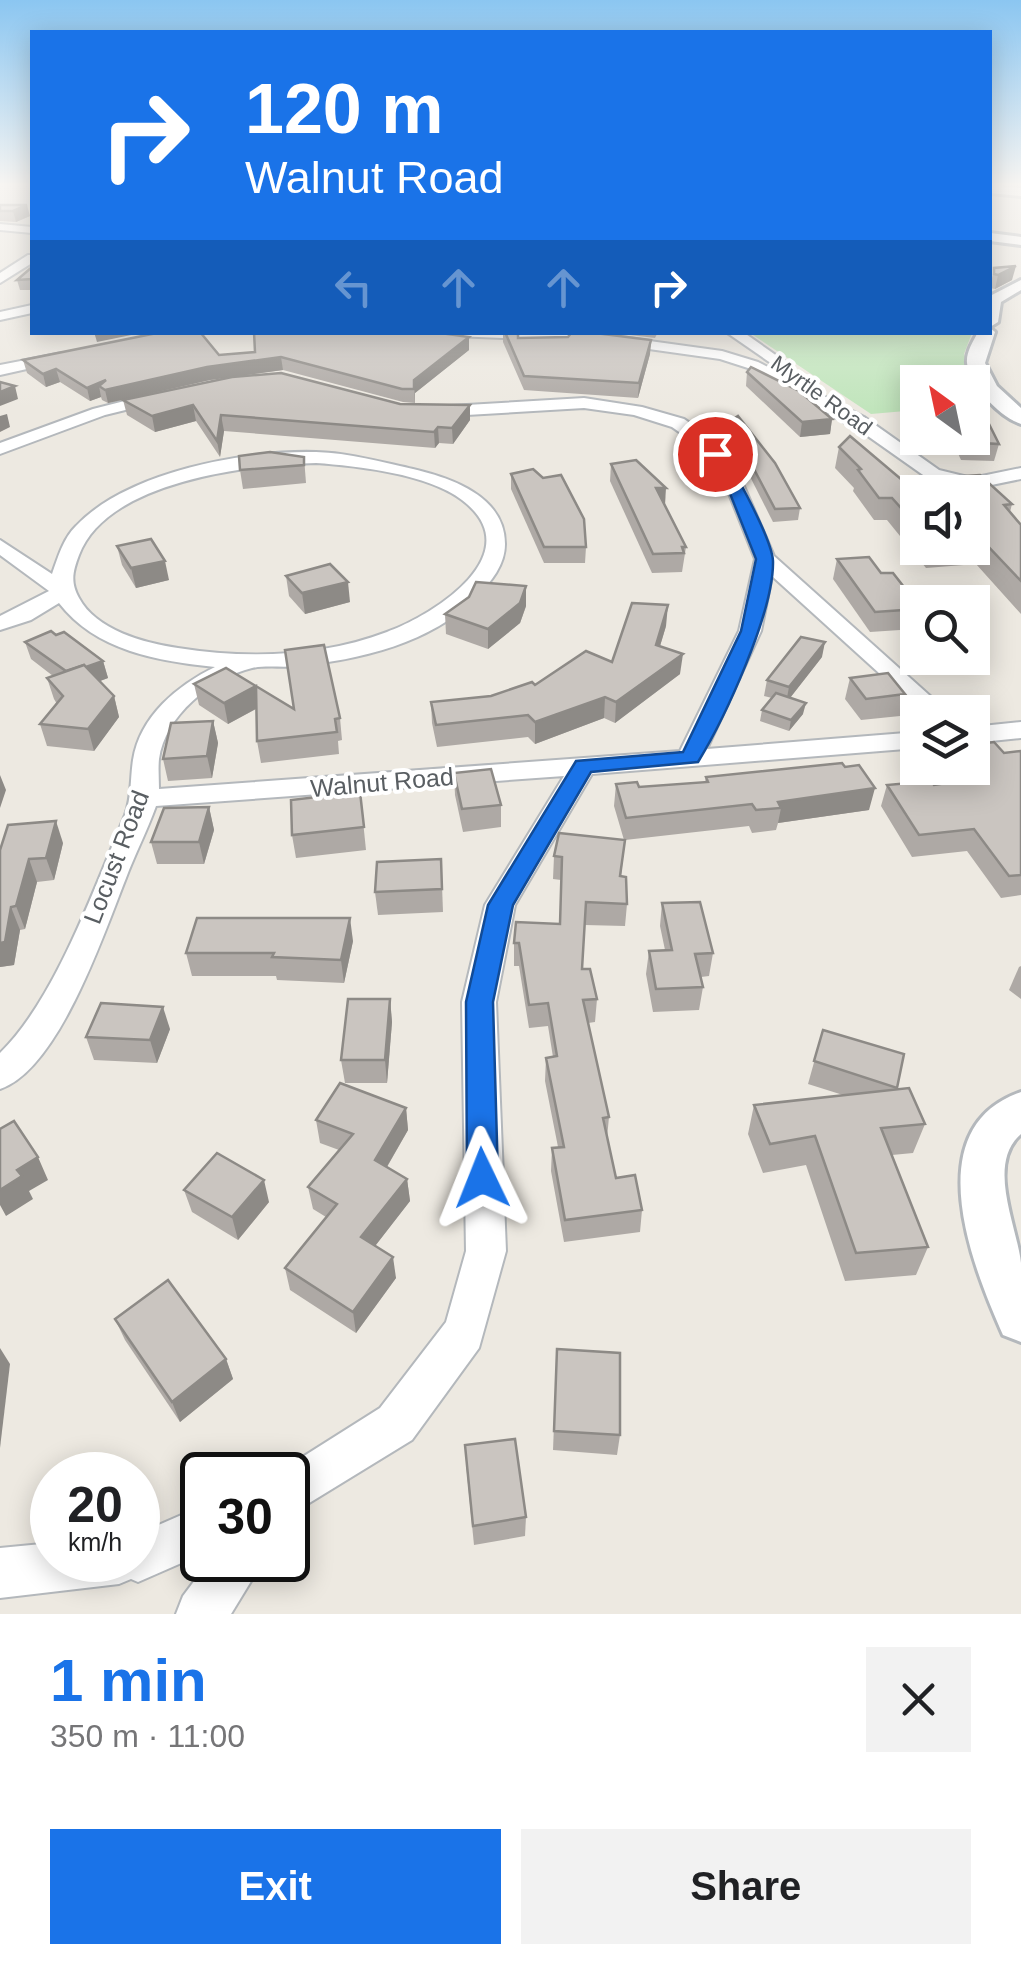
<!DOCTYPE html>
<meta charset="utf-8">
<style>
body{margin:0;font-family:Arial,sans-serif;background:#f2f2f2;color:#202124;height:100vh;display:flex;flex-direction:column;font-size:38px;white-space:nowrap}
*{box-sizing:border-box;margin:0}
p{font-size:32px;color:#757577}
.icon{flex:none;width:55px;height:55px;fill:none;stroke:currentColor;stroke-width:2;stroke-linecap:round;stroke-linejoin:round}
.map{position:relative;height:1614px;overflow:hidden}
.panel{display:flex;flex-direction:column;background:#fff;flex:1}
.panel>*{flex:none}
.hud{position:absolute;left:30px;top:30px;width:962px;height:305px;border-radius:0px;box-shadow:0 5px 25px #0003;background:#1a73e8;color:#fff;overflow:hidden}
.needle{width:65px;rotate:327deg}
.tools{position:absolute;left:900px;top:365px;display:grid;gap:20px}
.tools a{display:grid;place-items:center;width:90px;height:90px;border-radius:0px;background:#fff;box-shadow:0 5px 25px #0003;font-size:50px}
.speed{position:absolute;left:30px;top:1452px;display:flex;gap:20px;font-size:50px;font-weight:700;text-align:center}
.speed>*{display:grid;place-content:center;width:130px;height:130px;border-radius:50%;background:#fff;box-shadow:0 5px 25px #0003;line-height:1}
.speed small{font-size:25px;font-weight:400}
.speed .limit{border:5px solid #111;border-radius:15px;background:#fff;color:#111}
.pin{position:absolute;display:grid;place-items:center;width:85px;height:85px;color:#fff;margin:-42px;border:5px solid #fff;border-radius:50%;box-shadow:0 2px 10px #0007}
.me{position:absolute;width:110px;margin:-55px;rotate:358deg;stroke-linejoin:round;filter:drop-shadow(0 0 8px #0008)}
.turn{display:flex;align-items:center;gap:35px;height:210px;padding:0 50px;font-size:45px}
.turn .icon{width:130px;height:130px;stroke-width:2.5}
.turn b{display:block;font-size:70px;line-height:85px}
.lanes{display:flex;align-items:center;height:95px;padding:0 50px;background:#0003;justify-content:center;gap:50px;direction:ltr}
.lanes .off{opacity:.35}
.round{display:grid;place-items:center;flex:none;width:105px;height:105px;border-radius:0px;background:#f2f2f2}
.headline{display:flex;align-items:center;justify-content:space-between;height:170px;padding:0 50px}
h1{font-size:60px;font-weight:600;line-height:75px;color:#1a73e8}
.action{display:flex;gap:20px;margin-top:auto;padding:20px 50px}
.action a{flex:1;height:115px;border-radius:0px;background:#1a73e8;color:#fff;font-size:40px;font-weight:600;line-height:115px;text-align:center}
.action a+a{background:#f2f2f2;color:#202124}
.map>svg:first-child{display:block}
</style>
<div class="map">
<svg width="1021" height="1614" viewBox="0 0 1021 1614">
<rect width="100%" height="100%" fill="#ede9e1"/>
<path fill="#c1e5bc" d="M 750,333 L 972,333 L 964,354 L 978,386 L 918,382 L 917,410 L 871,414 Z"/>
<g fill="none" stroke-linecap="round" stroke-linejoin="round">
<defs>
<g id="minor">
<path d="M 0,224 L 32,227 L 32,233 L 0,230 Z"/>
<path d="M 28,255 L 32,255 L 32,263 L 0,283 L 0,273 Z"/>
<path d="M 32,305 L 32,313 L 0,320 L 0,312 Z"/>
<path d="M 446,332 L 599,334 L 722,351 L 758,362 L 864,417 L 939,470 L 972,478 L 1021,468 L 1021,479 L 972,489 L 926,477 L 865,434 L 748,368 L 720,359 L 599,342 L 453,336 Z"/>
<path d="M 726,332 L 743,332 L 787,363 L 775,366 Z"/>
<path d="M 62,353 L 69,357 L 67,360 L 0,375 L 0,365 Z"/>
<path d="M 160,392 L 166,394 L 166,400 L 105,415 L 0,454 L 0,443 L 93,409 Z"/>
<path d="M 584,398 L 642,407 L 684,419 L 707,435 L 737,470 L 774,556 L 948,712 L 922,712 L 772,576 L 761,631 L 707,749 L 918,732 L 918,748 L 592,774 L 515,905 L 496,1002 L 506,1251 L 479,1348 L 412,1440 L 288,1516 L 288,1475 L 274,1475 L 380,1408 L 446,1322 L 466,1251 L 462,1002 L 485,905 L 564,776 L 156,806 C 147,831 135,854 126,878 C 104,933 59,1069 0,1089 L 0,1053 C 55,1000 95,886 125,815 C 132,796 130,780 133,760 C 140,716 178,685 215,667 C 158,661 96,651 59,603 L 31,620 L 0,630 L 0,616 L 49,591 L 0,555 L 0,540 L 52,574 C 58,557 63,539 76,526 C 127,472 244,450 316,452 C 350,453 381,462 413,469 C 451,478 505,496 505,544 C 505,565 491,582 477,596 C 433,643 359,660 297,666 C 283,668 267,665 252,668 C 211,678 165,716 159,759 C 158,769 159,779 159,789 L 680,751 L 739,631 L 755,559 L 720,471 L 695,443 L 672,427 L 634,415 L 584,408 L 432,417 L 424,412 L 432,407 ZM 316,463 C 358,466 428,474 462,500 C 532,553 434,615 387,632 C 321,657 247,659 178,648 C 144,643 96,630 79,598 C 70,582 73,571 79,555 C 107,481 248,465 316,463 Z"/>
<path d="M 1021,722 L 1021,738 L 972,743 L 972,727 Z"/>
<path d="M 202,1506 L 202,1554 L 138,1582 L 131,1579 L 119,1584 L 0,1598 L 0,1548 L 52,1543 L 52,1560 L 138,1560 L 138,1534 Z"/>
<path d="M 210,1560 L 264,1560 L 231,1614 L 176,1614 L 183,1596 Z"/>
</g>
<g id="tertiary">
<path d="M 990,185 L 1021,188 L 1021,196 L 990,193 Z"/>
<path d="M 990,233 L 1021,237 L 1021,245 L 990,241 Z"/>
<path d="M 1021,280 L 1021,290 L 1001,302 L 998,322 L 990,327 L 990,296 Z"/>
<path d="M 990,328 L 995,332 L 985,363 L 997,386 L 1021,408 L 1021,424 C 1000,417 970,386 967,363 C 966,352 973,342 978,332 L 990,332 Z"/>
<path d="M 1021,1092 L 1021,1134 C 986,1164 1017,1226 1021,1263 C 1021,1289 1021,1316 1021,1342 L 1003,1335 C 972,1265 917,1128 1021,1092 Z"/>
</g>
</defs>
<use href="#minor" stroke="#b4b8bc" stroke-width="4"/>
<use href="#tertiary" stroke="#b4b8bc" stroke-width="6"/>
<use href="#minor" fill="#fff" fill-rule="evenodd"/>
<use href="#tertiary" fill="#fff" fill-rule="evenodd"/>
<path stroke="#b2b3b3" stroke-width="2.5" stroke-dasharray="1 5" stroke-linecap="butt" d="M 1011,184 L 1021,185"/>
</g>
<g fill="#aea9a5" fill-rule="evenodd">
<path d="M 0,205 L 30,216 L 16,222 L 0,221 Z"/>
<path d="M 32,267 L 32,290 L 20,290 L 17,280 Z"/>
<path d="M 994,268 L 1012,280 L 995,289 L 990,288 Z"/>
<path d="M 503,332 L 519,332 L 519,338 L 651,340 L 650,354 L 638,398 L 524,390 L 503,342 Z"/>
<path d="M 606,332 L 658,332 L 655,338 Z"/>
<path d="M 469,350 L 415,393 L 415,403 L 403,402 L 283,370 L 233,377 L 400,404 L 470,405 L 470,420 L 453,444 L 439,443 L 435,448 L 224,431 L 220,457 L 196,421 L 155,432 L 127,415 L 123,400 L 108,403 L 102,400 L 101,397 L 90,401 L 60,382 L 46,387 L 27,373 L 23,360 ZM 232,377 L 137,397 L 210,380 Z"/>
<path d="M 747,372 L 832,419 L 830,434 L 800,437 L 746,386 Z"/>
<path d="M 729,422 L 800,508 L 798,520 L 773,522 L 728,433 Z"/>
<path d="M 850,436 L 902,480 L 980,475 L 1012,504 L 1010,512 L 1021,525 L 1021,614 L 976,564 L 926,568 L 887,520 L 874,520 L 853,491 L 854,488 L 835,468 L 839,447 ZM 918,492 L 972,492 L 972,548 L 918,548 Z"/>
<path d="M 951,438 L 972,438 L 999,444 L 994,461 L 961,460 Z"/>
<path d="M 304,457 L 306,483 L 243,489 L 240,470 Z"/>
<path d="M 611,464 L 664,505 L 686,547 L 682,572 L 652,573 L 610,481 Z"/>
<path d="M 511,474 L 586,547 L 585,563 L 544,563 L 511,489 Z"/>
<path d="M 117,546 L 169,580 L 136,588 L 122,565 Z"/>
<path d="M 837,559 L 881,573 L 918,605 L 918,621 L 915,629 L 870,632 L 833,579 Z"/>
<path d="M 286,576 L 350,602 L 305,614 L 289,596 Z"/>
<path d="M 526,586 L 526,606 L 520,623 L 488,649 L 446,634 L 445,614 Z"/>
<path d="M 666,626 L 660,646 L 680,674 L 615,723 L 604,718 L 535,744 L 528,737 L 437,747 L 432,723 L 431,702 L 491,696 L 612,662 Z"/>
<path d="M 25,642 L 103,661 L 108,678 L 100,681 L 114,696 L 119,717 L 94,751 L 47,746 L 40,724 L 57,704 L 54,699 L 47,678 L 53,676 L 31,659 Z"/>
<path d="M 822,657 L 790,698 L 803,714 L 789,731 L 760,721 L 762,710 L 772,698 L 764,696 L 767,680 Z"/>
<path d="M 850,678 L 905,694 L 900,716 L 861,720 L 845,699 Z"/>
<path d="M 194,684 L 294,709 L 340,718 L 342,740 L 338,741 L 339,754 L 261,763 L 257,741 L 256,709 L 228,724 L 199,705 Z"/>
<path d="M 213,721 L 218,743 L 212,778 L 168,781 L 163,759 Z"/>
<path d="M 972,745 L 1004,753 L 1021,751 L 1021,895 L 1001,898 L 967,851 L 912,857 L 881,806 L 887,785 L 934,785 L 964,780 L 954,768 L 972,768 Z"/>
<path d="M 454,773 L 501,805 L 501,827 L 463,832 L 455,795 Z"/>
<path d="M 706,777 L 869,810 L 778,823 L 776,830 L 752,833 L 749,826 L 625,840 L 621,876 L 627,904 L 625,926 L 585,925 L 582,969 L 597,999 L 595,1022 L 588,1023 L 609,1117 L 607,1138 L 616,1178 L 642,1210 L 640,1232 L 564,1242 L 551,1171 L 552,1148 L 558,1147 L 545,1081 L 546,1058 L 553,1057 L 548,1026 L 529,1028 L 519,966 L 514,966 L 514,943 L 560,924 L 561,880 L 553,879 L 554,856 L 624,840 L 614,806 L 616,784 L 639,787 L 705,782 Z"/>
<path d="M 360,792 L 366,850 L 296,858 L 292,835 Z"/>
<path d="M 209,807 L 214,830 L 204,864 L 157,864 L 151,842 Z"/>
<path d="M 63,843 L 54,880 L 37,882 L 25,929 L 20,930 L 14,965 L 0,967 L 0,850 Z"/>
<path d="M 441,859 L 443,912 L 378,915 L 375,892 Z"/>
<path d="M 662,903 L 713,953 L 709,976 L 701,977 L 703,987 L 699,1010 L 653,1012 L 646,974 L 649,951 L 665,950 L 660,926 Z"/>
<path d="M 353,941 L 344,983 L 277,980 L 276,976 L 192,976 L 186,953 Z"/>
<path d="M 1021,966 L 1021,999 L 1009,990 L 1019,967 Z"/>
<path d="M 390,999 L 392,1022 L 387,1083 L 345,1083 L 341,1060 Z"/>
<path d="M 170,1029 L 157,1063 L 94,1060 L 86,1037 Z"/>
<path d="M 823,1030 L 904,1054 L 897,1090 L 925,1124 L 913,1153 L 892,1155 L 928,1247 L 916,1275 L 845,1281 L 806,1165 L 763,1173 L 748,1134 L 754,1105 L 843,1095 L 808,1084 Z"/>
<path d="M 406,1108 L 408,1130 L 387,1167 L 407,1179 L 410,1201 L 375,1246 L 396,1278 L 356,1333 L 290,1290 L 285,1268 L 326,1217 L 313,1209 L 308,1187 L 339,1150 L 320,1143 L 316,1120 Z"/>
<path d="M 184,1190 L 269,1202 L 238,1240 L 192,1212 Z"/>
<path d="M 115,1319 L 226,1359 L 233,1379 L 180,1422 L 125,1340 Z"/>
<path d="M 557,1349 L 620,1435 L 617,1455 L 553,1450 Z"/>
<path d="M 466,1464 L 526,1517 L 525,1536 L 474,1545 Z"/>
</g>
<g fill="#8d8a86">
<path d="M 27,205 L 30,216 L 16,222 L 13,211 Z"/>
<path d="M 1016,266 L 1012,280 L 995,289 L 998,275 Z"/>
<path d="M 94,332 L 146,332 L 97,342 Z"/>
<path d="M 469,337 L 469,350 L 415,393 L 415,403 L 414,380 Z"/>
<path d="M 651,340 L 650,354 L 638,398 L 639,383 Z"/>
<path d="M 281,357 L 283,370 L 210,380 L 108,403 L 105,390 L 99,386 L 101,397 L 90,401 L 87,388 L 106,380 Z"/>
<path d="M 56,369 L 60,382 L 46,387 L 43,374 Z"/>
<path d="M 15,386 L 18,399 L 0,406 L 0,392 Z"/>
<path d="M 193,405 L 196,421 L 155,432 L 152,416 Z"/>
<path d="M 470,405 L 470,420 L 453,444 L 452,428 Z"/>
<path d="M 7,414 L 10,427 L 0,432 L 0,416 Z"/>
<path d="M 221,415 L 224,431 L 220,457 L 217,441 Z"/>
<path d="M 832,419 L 830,434 L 800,437 L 802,422 Z"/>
<path d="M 438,427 L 439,443 L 435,448 L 434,432 Z"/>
<path d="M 656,488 L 666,488 L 665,505 Z"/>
<path d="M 165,561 L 169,580 L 136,588 L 131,568 Z"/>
<path d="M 348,582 L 350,602 L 305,614 L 302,593 Z"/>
<path d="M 526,586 L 526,606 L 520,623 L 488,649 L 488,629 Z"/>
<path d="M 668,605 L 666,626 L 654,666 L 656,645 Z"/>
<path d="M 825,642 L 822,657 L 786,703 L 789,687 Z"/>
<path d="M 683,654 L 680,674 L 615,723 L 616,702 Z"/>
<path d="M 103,661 L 108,678 L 73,691 L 68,673 Z"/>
<path d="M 256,686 L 259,707 L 228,724 L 224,703 Z"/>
<path d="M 114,696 L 119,717 L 94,751 L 88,729 Z"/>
<path d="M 605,697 L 604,718 L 535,744 L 535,722 Z"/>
<path d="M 806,703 L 803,714 L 789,731 L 791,720 Z"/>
<path d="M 213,721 L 218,743 L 212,778 L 207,756 Z"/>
<path d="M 0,775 L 6,790 L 0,808 Z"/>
<path d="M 875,788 L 869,810 L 778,823 L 781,808 L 778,802 Z"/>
<path d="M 209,807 L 214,830 L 204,864 L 199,842 Z"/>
<path d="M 56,821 L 63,843 L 54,880 L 46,858 Z"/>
<path d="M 29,859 L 37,882 L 25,929 L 16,906 Z"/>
<path d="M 11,907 L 20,930 L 14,965 L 0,967 L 0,943 Z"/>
<path d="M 350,918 L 353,941 L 344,983 L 341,960 Z"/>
<path d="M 390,999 L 392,1022 L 387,1083 L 385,1060 Z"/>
<path d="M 163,1007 L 170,1029 L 157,1063 L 150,1040 Z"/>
<path d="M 406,1108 L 408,1130 L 378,1182 L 375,1160 Z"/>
<path d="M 38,1157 L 48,1180 L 29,1191 L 33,1199 L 6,1216 L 0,1205 L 0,1190 L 17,1170 Z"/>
<path d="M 407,1179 L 410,1201 L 365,1259 L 361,1237 Z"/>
<path d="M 264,1180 L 269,1202 L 238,1240 L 232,1217 Z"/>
<path d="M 393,1257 L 396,1278 L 356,1333 L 353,1312 Z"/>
<path d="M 0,1348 L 10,1364 L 0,1448 Z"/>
<path d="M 226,1359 L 233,1379 L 180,1422 L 172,1402 Z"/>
</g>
<g fill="#cac5c0" stroke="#8d8a86" stroke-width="2.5">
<path d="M 0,205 L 27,205 L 13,211 L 0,211 Z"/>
<path d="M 1016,266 L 998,275 L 994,274 L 994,268 Z"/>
<path d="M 32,267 L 32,279 L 17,280 Z"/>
<path d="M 162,332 L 200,332 L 219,355 L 255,352 L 254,332 L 433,332 L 469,337 L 414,380 L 414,389 L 402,389 L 281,357 L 207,367 L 105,390 L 99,386 L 106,380 L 87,388 L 56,369 L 43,374 L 23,360 Z"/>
<path d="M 505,332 L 518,332 L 518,338 L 568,337 L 572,332 L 587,332 L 651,340 L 639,383 L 524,376 Z"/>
<path d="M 751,367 L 799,391 L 832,419 L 802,422 L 747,372 Z"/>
<path d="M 281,373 L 400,404 L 470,405 L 452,428 L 438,427 L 434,432 L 221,415 L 217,441 L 193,405 L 152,416 L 123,400 L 232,377 Z"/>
<path d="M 0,382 L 15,386 L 0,392 Z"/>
<path d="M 738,416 L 775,463 L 800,508 L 775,509 L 729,422 Z"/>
<path d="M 972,418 L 986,418 L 999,444 L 966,442 L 964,438 L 972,438 Z"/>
<path d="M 850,436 L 902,480 L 980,475 L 1012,504 L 1004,505 L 1021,525 L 1021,581 L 983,541 L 972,542 L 972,492 L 918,492 L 918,527 L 892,498 L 879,498 L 858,470 L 861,469 L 839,447 Z"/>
<path d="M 270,452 L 304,457 L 304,465 L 240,470 L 239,456 Z"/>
<path d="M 636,460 L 666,488 L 656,488 L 686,547 L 682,547 L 684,553 L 653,554 L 611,464 Z"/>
<path d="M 533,469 L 543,478 L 561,475 L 584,519 L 586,547 L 544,547 L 511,474 Z"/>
<path d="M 151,539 L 165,561 L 131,568 L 117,546 Z"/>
<path d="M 869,557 L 881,573 L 893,573 L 918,605 L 918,609 L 875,612 L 837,559 Z"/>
<path d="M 330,564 L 348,582 L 302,593 L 286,576 Z"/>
<path d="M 476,582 L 526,586 L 520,603 L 488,629 L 445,614 L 469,597 Z"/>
<path d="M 632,603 L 668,605 L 656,645 L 683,654 L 616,702 L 605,697 L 535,722 L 528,715 L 436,725 L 431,702 L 491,696 L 532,682 L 535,685 L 586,651 L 612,662 Z"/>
<path d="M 51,631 L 56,635 L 64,632 L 103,661 L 86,667 L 84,665 L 66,671 L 25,642 Z"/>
<path d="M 801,637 L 825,642 L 789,687 L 767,680 Z"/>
<path d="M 324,645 L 340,718 L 335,719 L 337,732 L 257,741 L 256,686 L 224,703 L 194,684 L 226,668 L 294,709 L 285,650 Z"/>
<path d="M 84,665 L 114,696 L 88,729 L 40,724 L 63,696 L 47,678 Z"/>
<path d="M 888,673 L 905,694 L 866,699 L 850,678 Z"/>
<path d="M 776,693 L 806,703 L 791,720 L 762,710 Z"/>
<path d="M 213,721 L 207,756 L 163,759 L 171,723 Z"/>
<path d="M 994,742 L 1004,753 L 1021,751 L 1021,875 L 1009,876 L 974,829 L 919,835 L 887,785 L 931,781 L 934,785 L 986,777 L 972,761 L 972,745 Z"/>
<path d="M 842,763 L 845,767 L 859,765 L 875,788 L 778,802 L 781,808 L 756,810 L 752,804 L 626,818 L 616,784 L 637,782 L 639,787 L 708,782 L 706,777 Z"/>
<path d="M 491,769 L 501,805 L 462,809 L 454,773 Z"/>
<path d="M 360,792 L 364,827 L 292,835 L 291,800 Z"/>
<path d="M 209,807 L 199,842 L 151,842 L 164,808 Z"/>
<path d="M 56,821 L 46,858 L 29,859 L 16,906 L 11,907 L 5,942 L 0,943 L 0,850 L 8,825 Z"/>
<path d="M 559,833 L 625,840 L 620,876 L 626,877 L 627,904 L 586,902 L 582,969 L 590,969 L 597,999 L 583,1000 L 609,1117 L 603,1118 L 616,1178 L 635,1175 L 642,1210 L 565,1220 L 552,1148 L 564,1147 L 546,1058 L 557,1056 L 548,1003 L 529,1005 L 519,943 L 514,943 L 516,922 L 560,924 L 562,857 L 554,856 Z"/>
<path d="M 441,859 L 442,889 L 375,892 L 377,862 Z"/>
<path d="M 700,902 L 713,953 L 695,954 L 703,987 L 656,989 L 649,951 L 672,950 L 662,903 Z"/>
<path d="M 197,918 L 350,918 L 341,960 L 272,957 L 274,953 L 186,953 Z"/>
<path d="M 348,999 L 390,999 L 385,1060 L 341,1060 Z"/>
<path d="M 101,1003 L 163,1007 L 150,1040 L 86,1037 Z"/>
<path d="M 823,1030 L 904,1054 L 897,1088 L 814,1061 Z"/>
<path d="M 340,1083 L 406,1108 L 375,1160 L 407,1179 L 361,1237 L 393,1257 L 353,1312 L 285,1268 L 337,1204 L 308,1187 L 353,1134 L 316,1120 Z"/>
<path d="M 909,1088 L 925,1124 L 881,1128 L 928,1247 L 856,1253 L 815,1136 L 770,1144 L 754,1105 Z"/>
<path d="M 14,1121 L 38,1157 L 17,1170 L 22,1176 L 0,1190 L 0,1129 Z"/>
<path d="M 217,1153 L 264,1180 L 232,1217 L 184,1190 Z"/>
<path d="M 168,1280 L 226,1359 L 172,1402 L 115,1319 Z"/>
<path d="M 557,1349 L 620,1353 L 620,1435 L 554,1431 Z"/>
<path d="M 515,1439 L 526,1517 L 473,1526 L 465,1445 Z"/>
</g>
<linearGradient id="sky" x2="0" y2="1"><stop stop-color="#8bc6f1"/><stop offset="0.45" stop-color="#f7f5f2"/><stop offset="1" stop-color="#f7f5f2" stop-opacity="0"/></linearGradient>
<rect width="1021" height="410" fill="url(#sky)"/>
<path fill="#1a73e8" stroke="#114b97" stroke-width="2.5" d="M 710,451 L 720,451 C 734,468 772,540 773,561 C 774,612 725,718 698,762 L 591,772 L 513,905 L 493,1002 L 498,1178 L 493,1188 L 482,1192 L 471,1188 L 467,1178 L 466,1002 L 488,905 L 576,761 L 683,752 L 741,631 L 756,559 L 721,471 L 708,454 Z"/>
<g text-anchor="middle" stroke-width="8" stroke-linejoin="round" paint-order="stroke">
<g font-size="22" fill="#595e62" stroke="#fff">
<text transform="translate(822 395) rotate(36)" y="8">Myrtle Road</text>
</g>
<g font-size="25" fill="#595e62" stroke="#fff">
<text transform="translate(382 782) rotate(-5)" y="9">Walnut Road</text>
<text transform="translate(116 857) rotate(-69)" y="9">Locust Road</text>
</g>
</g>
</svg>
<div class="tools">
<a><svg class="needle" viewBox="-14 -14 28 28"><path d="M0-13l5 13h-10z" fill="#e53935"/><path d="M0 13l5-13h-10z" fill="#757577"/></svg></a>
<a><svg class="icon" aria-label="sound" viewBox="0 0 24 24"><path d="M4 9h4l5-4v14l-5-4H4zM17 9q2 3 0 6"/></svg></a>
<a><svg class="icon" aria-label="search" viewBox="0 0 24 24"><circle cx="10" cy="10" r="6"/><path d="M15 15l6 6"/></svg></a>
<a><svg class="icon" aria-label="layers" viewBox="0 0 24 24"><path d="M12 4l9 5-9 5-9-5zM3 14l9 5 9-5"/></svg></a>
</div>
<div class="speed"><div>20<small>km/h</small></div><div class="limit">30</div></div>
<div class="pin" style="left:715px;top:454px;background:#d93025"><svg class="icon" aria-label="arrive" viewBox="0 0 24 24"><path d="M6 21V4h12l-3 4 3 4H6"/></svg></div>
<svg class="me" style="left:482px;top:1178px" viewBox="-20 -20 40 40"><path d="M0-17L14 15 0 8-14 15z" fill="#1a73e8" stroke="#fff" stroke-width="4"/></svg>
<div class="hud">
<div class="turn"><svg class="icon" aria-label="right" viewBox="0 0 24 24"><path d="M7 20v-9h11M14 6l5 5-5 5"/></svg><div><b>120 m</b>Walnut Road</div></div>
<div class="lanes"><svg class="icon off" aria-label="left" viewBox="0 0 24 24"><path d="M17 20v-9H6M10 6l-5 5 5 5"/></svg><svg class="icon off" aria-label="ahead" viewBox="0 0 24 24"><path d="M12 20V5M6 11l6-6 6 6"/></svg><svg class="icon off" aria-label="ahead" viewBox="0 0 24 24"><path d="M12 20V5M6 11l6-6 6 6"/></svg><svg class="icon" aria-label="right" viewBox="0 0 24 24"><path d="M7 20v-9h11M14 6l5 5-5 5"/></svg></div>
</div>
</div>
<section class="panel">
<div class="headline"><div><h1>1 min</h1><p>350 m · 11:00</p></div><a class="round"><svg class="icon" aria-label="close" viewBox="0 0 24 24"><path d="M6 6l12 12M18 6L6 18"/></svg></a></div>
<div class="action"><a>Exit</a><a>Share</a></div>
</section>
